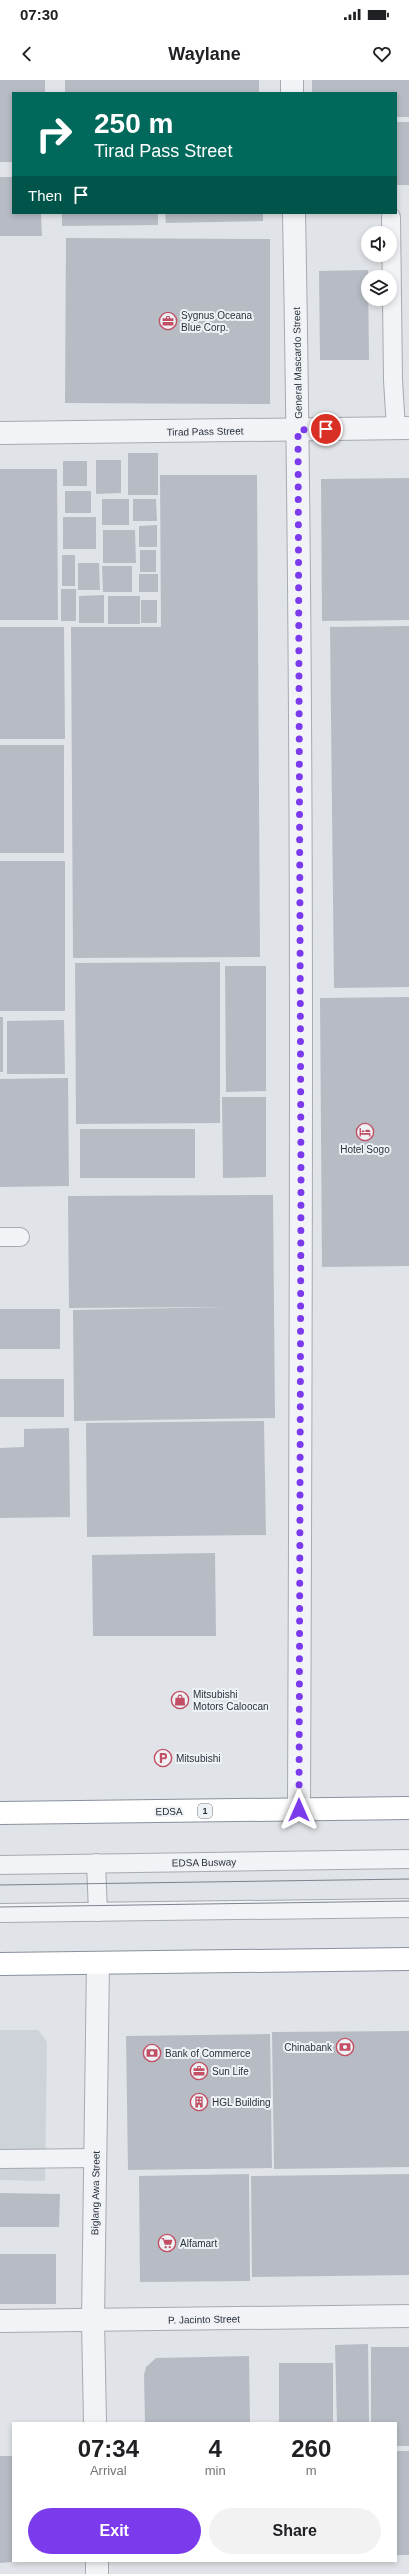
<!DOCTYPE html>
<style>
body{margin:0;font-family:Arial,sans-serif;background:#f2f2f2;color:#202124;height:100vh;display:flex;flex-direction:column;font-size:15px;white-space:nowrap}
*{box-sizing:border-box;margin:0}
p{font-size:13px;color:#757577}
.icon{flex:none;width:22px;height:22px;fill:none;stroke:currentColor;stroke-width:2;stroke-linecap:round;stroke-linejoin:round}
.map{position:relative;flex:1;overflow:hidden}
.side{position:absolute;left:12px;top:2342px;width:385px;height:140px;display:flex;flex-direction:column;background:#fff;border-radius:0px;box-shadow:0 2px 6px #0003}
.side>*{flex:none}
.top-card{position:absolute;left:12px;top:12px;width:385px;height:122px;border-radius:0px;box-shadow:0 2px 6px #0003;background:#00695c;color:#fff;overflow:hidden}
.controls{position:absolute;left:361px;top:146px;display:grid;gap:8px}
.controls a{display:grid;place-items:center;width:36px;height:36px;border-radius:50%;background:#fff;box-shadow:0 2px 6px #0003;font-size:20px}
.pin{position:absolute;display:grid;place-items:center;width:34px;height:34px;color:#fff;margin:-17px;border:2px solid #fff;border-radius:50%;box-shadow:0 1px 4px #0007}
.me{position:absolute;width:44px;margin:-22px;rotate:0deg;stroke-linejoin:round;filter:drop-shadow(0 0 3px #0008)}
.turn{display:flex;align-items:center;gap:14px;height:84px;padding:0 16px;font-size:18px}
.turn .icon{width:52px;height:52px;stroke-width:2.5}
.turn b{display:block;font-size:28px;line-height:34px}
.then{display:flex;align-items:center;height:38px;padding:0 16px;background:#0003;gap:8px;font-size:15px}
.eta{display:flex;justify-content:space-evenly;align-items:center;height:68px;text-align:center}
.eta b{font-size:24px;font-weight:700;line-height:28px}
.action{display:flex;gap:8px;margin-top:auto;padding:8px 16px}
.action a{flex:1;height:46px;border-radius:24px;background:#7c3aed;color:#fff;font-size:16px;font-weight:700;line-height:46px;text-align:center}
.action a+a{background:#f2f2f2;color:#202124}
.status{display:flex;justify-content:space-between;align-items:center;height:28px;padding:0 20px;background:#fff;direction:ltr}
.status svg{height:11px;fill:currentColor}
header{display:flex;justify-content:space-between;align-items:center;height:52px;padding:0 16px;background:#fff;font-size:18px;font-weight:700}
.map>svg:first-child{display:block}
</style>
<div class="status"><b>07:30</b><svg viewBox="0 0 49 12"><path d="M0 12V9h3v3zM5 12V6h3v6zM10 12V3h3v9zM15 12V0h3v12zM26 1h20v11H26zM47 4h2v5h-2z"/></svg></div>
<header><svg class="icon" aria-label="back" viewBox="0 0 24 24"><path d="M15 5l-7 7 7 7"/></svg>Waylane<svg class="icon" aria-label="heart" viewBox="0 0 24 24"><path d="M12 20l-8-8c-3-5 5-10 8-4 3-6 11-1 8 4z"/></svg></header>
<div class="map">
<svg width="409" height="2494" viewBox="0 0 409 2494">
<rect width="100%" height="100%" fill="#e0e3e7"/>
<path fill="#ced2d9" d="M 0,1950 L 38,1950 L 47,1962 L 45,2101 L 0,2100 Z"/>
<g fill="#b7bcc4">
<path d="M 0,0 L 45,0 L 45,13 L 13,13 L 13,82 L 0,82 Z"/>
<rect x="65" y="0" width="194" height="13"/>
<path d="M 312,0 L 409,0 L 409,37 L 396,37 L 396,13 L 312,13 Z"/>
<rect x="396" y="42" width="13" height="63"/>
<path d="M 0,97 L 13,97 L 13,133 L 41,133 L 42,156 L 0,156 Z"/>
<path d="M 62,133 L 158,133 L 158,145 L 62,146 Z"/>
<path d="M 165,133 L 263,133 L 263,141 L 166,143 Z"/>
<path d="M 66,158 L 270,159 L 270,324 L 65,323 Z"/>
<path d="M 368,190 L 369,280 L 320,280 L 319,191 Z"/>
<rect x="128" y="373" width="30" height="42"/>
<path d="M 96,380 L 121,380 L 121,413 L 96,414 Z"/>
<rect x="63" y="381" width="24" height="25"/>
<path d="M 0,389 L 57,389 L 58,540 L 0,540 Z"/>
<path d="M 160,395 L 257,395 L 260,877 L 73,878 L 71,547 L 161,547 Z"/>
<path d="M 409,398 L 409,540 L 322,541 L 321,399 Z"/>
<rect x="65" y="411" width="26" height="22"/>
<rect x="102" y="419" width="27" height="26"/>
<path d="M 133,419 L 156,419 L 157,441 L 133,441 Z"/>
<rect x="63" y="437" width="33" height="32"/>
<path d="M 157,445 L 157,467 L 139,467 L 139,446 Z"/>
<path d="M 103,450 L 135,450 L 136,483 L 103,483 Z"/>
<rect x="140" y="470" width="16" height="22"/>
<rect x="62" y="475" width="13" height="31"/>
<path d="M 78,483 L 99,483 L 100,510 L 78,510 Z"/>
<path d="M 102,486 L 132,486 L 132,512 L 103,512 Z"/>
<rect x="139" y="494" width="19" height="18"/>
<rect x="61" y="509" width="15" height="32"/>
<path d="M 104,515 L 104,543 L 79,543 L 79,516 Z"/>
<rect x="108" y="516" width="32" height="28"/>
<rect x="141" y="520" width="16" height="23"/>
<path d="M 409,546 L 409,907 L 334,908 L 330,547 Z"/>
<path d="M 0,547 L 64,547 L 65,659 L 0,659 Z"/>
<rect x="0" y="665" width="64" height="108"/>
<rect x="0" y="781" width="65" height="150"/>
<path d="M 220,882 L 220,1043 L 76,1044 L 75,883 Z"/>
<path d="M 225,886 L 266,886 L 266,1011 L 226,1012 Z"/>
<path d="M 409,917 L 409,1186 L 322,1187 L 320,918 Z"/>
<rect x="0" y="937" width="3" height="55"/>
<path d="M 64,940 L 65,994 L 7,994 L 7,941 Z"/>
<path d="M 68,998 L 69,1106 L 0,1107 L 0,999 Z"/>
<path d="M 222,1017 L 266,1017 L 266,1097 L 223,1098 Z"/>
<rect x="80" y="1049" width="115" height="49"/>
<path d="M 273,1115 L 275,1338 L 74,1341 L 73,1230 L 228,1227 L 69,1228 L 68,1116 Z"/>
<rect x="0" y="1229" width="60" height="40"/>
<rect x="0" y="1299" width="64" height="38"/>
<path d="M 264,1341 L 266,1455 L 87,1457 L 86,1343 Z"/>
<path d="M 69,1348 L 70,1437 L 0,1438 L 0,1368 L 24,1367 L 24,1349 Z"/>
<path d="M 215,1473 L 216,1556 L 93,1556 L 92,1475 Z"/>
<path d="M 409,1951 L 409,2087 L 274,2089 L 272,1952 Z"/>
<path d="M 270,1954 L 272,2088 L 128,2090 L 126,1956 Z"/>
<path d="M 249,2094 L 250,2201 L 140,2202 L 139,2096 Z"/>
<path d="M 409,2094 L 409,2195 L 252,2197 L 251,2096 Z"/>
<path d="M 0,2113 L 60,2114 L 59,2147 L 0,2147 Z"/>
<rect x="0" y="2174" width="56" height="50"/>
<path d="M 368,2264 L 369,2343 L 337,2343 L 335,2265 Z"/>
<path d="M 371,2267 L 409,2267 L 409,2366 L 396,2366 L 396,2343 L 371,2343 Z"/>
<path d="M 249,2276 L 250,2343 L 145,2343 L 144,2295 L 146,2287 L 156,2278 Z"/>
<rect x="279" y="2283" width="54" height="60"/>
<rect x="396" y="2371" width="13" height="104"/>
<path d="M 0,2376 L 13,2376 L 13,2482 L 0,2483 Z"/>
</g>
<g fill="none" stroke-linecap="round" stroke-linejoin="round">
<defs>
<g id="service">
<path d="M 391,137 L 393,300 L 396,349"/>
<path d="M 0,1157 L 20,1157"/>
<path d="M 96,1783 L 98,1832"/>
<path d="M 0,1785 L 409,1779"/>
<path d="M 0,1833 L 409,1828"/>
<path d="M 0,2079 L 96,2078"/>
</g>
<g id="minor">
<path d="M 292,0 L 292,13"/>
<path d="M 294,133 C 304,665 301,1198 299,1730"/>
<path d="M 0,353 L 409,348"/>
<path d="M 0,2241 L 409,2236"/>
<path d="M 95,2343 L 93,2240 L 98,1883"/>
<path d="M 97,2481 L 97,2494"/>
</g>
<g id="trunk">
<path d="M 0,1733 L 409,1728"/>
<path d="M 0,1884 L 409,1879"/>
</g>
</defs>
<use href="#service" stroke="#a6aab1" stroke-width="20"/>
<use href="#minor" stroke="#a6aab1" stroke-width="24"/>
<use href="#trunk" stroke="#88919d" stroke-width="24"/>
<use href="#service" stroke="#f2f3f6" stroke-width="18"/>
<use href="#minor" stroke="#f2f3f6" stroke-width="22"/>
<use href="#trunk" stroke="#fff" stroke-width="22"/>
<g stroke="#7a838f" stroke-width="1">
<path d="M 0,1805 L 409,1799"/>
<path d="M 0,1827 L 409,1821"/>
</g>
</g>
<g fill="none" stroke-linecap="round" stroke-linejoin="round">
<path stroke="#7c3aed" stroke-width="7" stroke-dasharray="0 12.6" d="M 299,1730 L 301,1100 L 298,350 L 326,349"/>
</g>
<defs>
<symbol id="office-ring" viewBox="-11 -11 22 22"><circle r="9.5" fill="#eff2f5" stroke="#c24f64" stroke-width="1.5"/><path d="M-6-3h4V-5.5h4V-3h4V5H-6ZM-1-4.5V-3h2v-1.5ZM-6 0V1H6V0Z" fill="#c24f64"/></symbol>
<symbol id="hotel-ring" viewBox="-11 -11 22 22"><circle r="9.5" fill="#eff2f5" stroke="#c24f64" stroke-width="1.5"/><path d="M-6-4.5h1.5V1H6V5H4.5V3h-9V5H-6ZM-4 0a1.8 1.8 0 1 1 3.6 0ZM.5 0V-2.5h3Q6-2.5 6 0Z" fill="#c24f64"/></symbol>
<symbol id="shop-ring" viewBox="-11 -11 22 22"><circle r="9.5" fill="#eff2f5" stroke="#c24f64" stroke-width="1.5"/><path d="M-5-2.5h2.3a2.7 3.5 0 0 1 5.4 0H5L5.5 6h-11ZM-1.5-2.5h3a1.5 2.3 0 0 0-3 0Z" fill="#c24f64"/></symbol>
<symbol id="parking-ring" viewBox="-11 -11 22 22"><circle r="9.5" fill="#eff2f5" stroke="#c24f64" stroke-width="1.5"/><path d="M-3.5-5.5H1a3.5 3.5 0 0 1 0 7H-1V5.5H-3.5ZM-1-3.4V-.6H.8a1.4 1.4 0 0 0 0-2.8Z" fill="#c24f64"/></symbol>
<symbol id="bank-ring" viewBox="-11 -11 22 22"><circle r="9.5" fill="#eff2f5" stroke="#c24f64" stroke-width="1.5"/><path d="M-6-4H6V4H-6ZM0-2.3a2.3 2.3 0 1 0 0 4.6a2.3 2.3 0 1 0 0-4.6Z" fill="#c24f64"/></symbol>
<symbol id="building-ring" viewBox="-11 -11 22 22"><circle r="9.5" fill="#eff2f5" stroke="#c24f64" stroke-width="1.5"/><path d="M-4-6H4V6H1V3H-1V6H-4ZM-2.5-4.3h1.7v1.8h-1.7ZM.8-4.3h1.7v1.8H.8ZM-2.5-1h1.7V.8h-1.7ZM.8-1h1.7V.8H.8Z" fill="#c24f64"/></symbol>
<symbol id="supermarket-ring" viewBox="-11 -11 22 22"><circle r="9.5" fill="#eff2f5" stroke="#c24f64" stroke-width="1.5"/><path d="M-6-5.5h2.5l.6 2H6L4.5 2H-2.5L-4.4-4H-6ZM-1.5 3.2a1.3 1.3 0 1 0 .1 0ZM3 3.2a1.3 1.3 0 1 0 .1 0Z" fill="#c24f64"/></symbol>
</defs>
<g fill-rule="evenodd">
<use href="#office-ring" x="158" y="231" width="20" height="20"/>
<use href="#hotel-ring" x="355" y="1042" width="20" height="20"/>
<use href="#shop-ring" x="170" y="1610" width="20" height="20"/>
<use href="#parking-ring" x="153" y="1668" width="20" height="20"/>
<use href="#bank-ring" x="335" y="1957" width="20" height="20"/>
<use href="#bank-ring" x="142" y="1963" width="20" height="20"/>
<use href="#office-ring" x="189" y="1981" width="20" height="20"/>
<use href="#building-ring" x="189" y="2012" width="20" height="20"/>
<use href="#supermarket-ring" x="157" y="2153" width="20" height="20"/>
</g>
<g text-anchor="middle" stroke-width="4" stroke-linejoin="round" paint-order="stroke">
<rect fill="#eff2f5" stroke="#656b74" stroke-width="1" x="198" y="1724" width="14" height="14" rx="3"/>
<g font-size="9" font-weight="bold" fill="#2a313d">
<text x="205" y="1734">1</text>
</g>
<g font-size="10" fill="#2a313d" stroke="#eff2f5" text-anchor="start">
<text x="181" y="239">Sygnus Oceana<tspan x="181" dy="12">Blue Corp.</tspan></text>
<text x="365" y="1073" text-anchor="middle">Hotel Sogo</text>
<text x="193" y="1618">Mitsubishi<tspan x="193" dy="12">Motors Caloocan</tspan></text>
<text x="176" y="1682">Mitsubishi</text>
<text x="332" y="1971" text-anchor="end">Chinabank</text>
<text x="165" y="1977">Bank of Commerce</text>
<text x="212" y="1995">Sun Life</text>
<text x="212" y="2026">HGL Building</text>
<text x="180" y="2167">Alfamart</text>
</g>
<g font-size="10" fill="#2a313d" stroke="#eff2f5">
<text transform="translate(297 283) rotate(-91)" y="4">General Mascardo Street</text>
<text transform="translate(205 351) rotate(-1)" y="4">Tirad Pass Street</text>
<text transform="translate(169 1731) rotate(-1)" y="4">EDSA</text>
<text transform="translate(204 1782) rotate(-1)" y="4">EDSA Busway</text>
<text transform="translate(95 2113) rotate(-89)" y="4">Biglang Awa Street</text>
<text transform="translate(204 2239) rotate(-1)" y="4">P. Jacinto Street</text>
</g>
</g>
</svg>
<div class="controls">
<a><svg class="icon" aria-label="sound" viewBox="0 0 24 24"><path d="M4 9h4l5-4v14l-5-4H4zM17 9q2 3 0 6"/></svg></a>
<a><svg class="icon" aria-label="layers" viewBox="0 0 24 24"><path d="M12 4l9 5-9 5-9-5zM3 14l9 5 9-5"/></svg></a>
</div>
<div class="pin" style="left:326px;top:349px;background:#d93025"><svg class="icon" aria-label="arrive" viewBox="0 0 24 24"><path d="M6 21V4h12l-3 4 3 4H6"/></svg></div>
<svg class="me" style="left:299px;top:1730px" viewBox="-20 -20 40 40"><path d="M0-17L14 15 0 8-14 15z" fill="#7c3aed" stroke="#fff" stroke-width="4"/></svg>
<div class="top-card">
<div class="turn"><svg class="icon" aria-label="right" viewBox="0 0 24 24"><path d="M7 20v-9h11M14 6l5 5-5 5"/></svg><div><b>250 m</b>Tirad Pass Street</div></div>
<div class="then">Then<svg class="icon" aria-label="arrive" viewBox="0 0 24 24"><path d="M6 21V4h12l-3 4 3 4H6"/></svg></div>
</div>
<section class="side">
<div class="eta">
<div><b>07:34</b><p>Arrival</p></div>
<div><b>4</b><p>min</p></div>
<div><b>260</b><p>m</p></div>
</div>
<div class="action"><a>Exit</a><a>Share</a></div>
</section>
</div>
